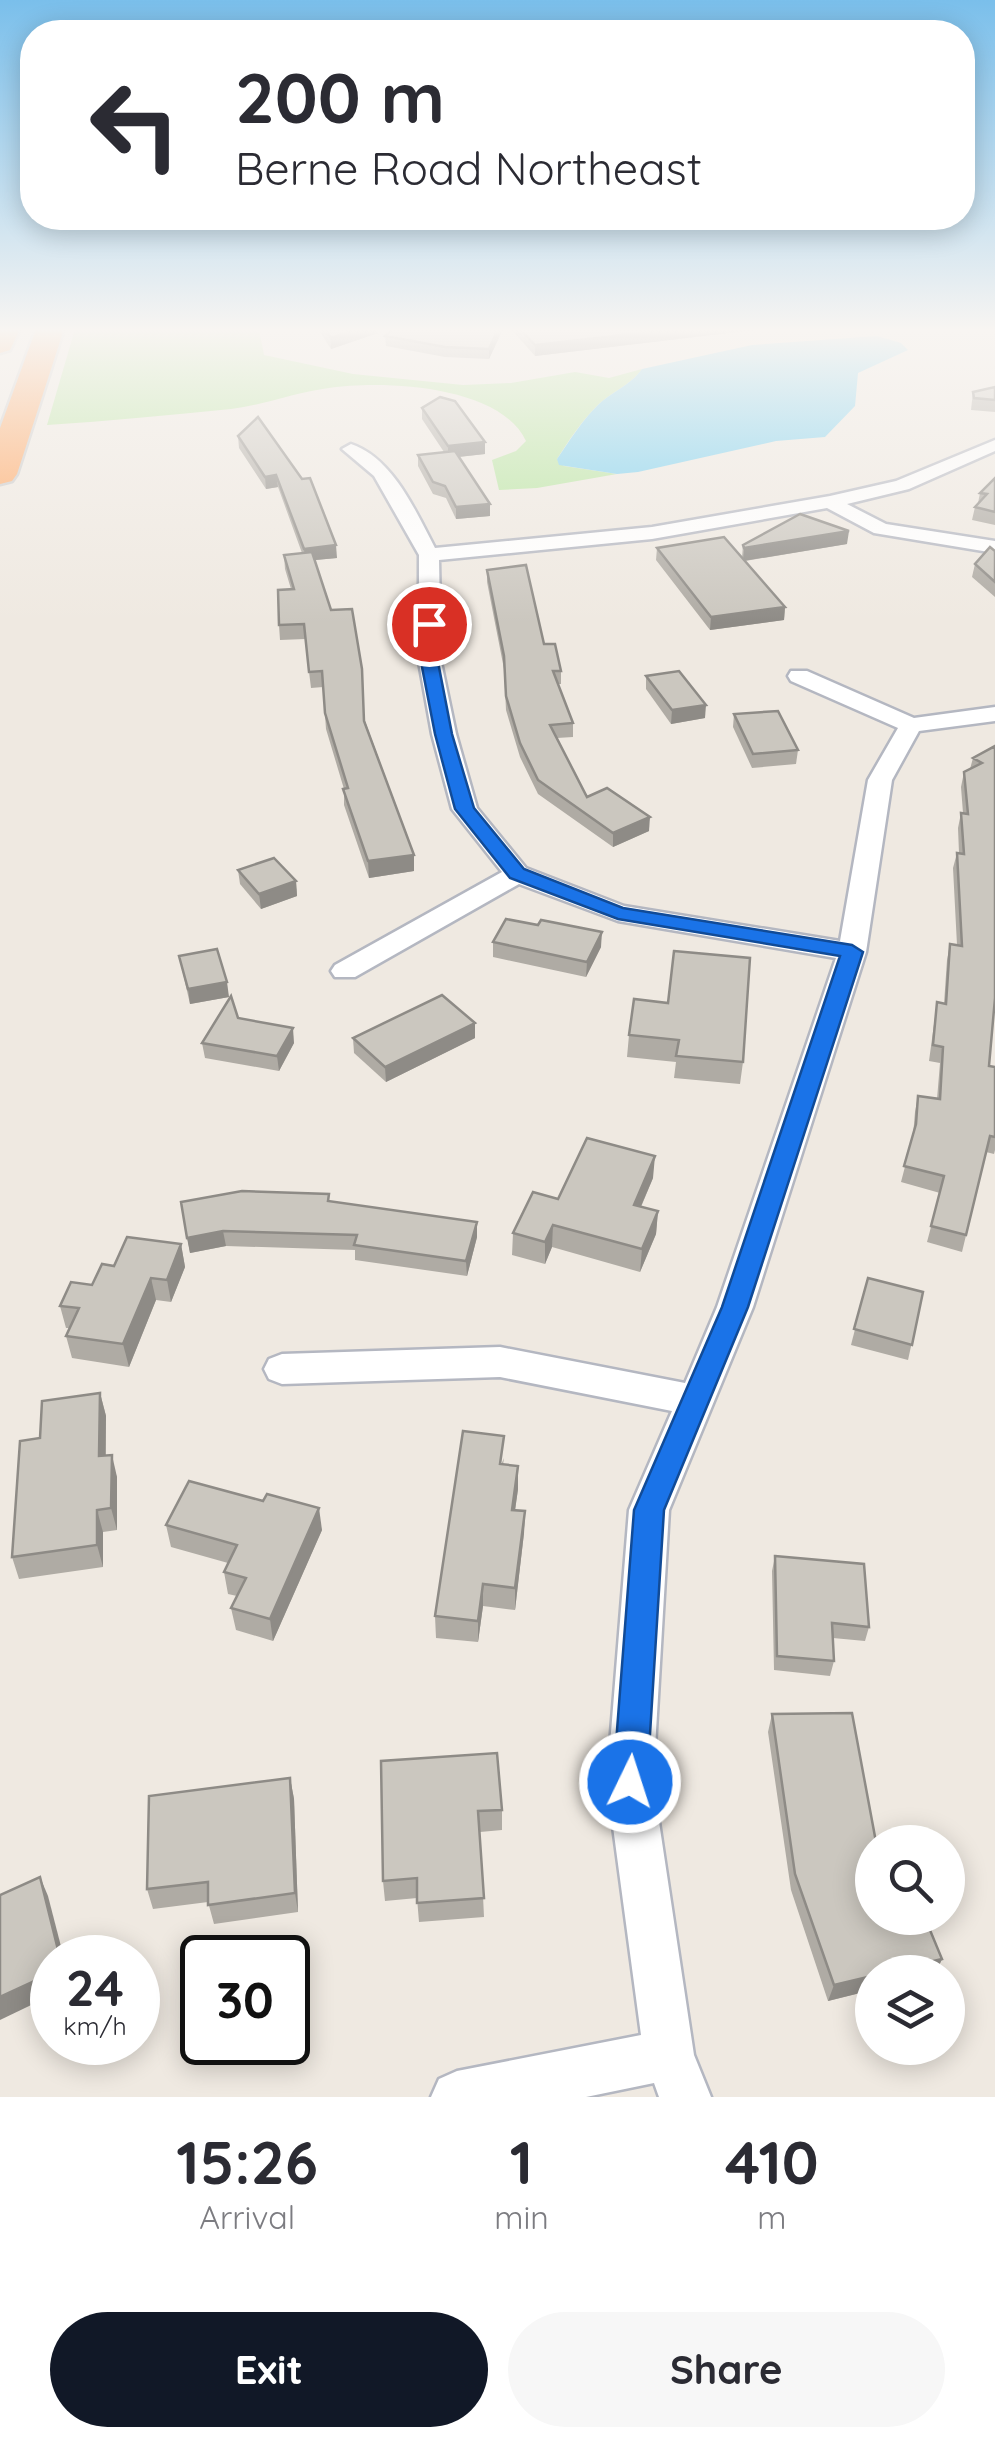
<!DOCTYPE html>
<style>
body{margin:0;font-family:Quicksand,sans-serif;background:#f7f7f7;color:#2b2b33;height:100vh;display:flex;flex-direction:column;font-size:38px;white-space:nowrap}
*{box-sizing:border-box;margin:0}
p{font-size:32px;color:#7c7c81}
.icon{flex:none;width:55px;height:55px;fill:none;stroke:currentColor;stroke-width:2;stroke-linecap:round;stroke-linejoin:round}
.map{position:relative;height:2097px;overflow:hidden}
.details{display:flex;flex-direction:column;background:#fff;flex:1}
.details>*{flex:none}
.banner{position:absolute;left:20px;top:20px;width:955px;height:210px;border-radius:40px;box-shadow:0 5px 25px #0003;background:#fff;color:#2b2b33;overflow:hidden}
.fabs{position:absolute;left:855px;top:1825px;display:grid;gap:20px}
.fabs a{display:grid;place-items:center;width:110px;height:110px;border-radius:50%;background:#fff;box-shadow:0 5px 25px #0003;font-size:50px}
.speed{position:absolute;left:30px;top:1935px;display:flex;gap:20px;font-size:50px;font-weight:700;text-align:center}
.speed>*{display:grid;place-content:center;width:130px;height:130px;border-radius:50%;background:#fff;box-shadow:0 5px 25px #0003;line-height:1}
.speed small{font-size:25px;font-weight:400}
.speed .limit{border:5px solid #111;border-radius:15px;background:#fff;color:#111}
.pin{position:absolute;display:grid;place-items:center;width:85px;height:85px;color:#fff;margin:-42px;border:5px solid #fff;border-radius:50%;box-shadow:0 2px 10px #0007}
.me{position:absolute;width:110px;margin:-55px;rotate:4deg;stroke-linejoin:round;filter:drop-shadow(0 0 8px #0008)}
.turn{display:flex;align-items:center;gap:35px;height:210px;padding:0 50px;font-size:45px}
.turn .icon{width:130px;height:130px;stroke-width:2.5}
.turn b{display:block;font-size:70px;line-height:85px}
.eta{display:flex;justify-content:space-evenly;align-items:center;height:170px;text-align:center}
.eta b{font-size:60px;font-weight:700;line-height:70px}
.action{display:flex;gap:20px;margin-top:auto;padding:20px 50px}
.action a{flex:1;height:115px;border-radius:60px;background:#111827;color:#fff;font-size:40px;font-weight:700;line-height:115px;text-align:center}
.action a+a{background:#f7f7f7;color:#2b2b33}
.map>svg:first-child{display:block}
</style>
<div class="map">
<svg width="995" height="2097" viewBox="0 0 995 2097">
<rect width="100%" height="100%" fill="#efe9e1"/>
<path fill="#b6e59e" d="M 75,329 L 259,329 L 264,355 L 353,374 L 463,385 L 511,383 L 575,372 L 609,378 L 642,369 C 630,386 612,391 597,406 C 581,422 569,440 557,459 L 564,466 L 617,474 L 537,488 L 499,490 L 492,460 L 516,451 L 526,441 C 500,385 383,380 329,388 C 296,392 265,405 231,409 C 170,415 109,421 47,425 Z"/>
<path fill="#75cff0" d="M 877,336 L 901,343 L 908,350 L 858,373 L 855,406 L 825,437 L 776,441 L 638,472 L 617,474 L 559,465 L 557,459 C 570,440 581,422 597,406 C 612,391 630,386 642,369 L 752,345 Z"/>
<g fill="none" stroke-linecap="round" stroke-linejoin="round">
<defs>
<path id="minor" d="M 995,440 L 995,451 L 909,489 L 847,504 L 886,524 L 995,541 L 995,553 L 874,533 L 827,508 L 652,539 L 439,560 L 441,662 L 456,734 L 477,808 L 526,868 L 624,906 L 840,941 L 868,780 L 898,728 L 791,681 L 788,676 L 791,671 L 807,671 L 914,718 L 995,707 L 995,721 L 919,731 L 892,780 L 866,952 L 753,1307 L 669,1510 L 653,1782 L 694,2055 L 711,2097 L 659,2097 L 654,2083 L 586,2097 L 431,2097 L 439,2079 L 457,2071 L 641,2035 L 607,1782 L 629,1510 L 672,1411 L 500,1377 L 282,1384 L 269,1379 L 264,1369 L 269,1359 L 282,1354 L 500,1347 L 685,1383 L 717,1307 L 836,958 L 618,921 L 519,884 L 355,977 L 335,977 L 331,971 L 335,965 L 502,872 L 452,809 L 432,734 L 419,662 L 419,555 L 374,476 L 342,449 L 351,444 C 393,458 416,512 435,548 L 652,527 L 830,496 L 896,481 Z"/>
<g id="motorway">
<path d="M 0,329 L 20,329 L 10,350 L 0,353 Z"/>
<path d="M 36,329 L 64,329 L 17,474 L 12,481 L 0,484 L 0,428 Z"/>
</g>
</defs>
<use href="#minor" stroke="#b4b7c1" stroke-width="5"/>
<use href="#motorway" stroke="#c9c9c9" stroke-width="5"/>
<use href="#minor" fill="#fff" fill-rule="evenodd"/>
<use href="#motorway" fill="#ffa35c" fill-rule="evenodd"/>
</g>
<g fill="#afaba4">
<path d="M 318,329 L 377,329 L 378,333 L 331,349 Z"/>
<path d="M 393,329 L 503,329 L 489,359 L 445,357 L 386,346 L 385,336 Z"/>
<path d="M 511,329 L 762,329 L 535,356 Z"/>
<path d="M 995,387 L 995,412 L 971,410 L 973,392 Z"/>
<path d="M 422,408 L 485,442 L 485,454 L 459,457 L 490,504 L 490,516 L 456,519 L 446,498 L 433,494 L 418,466 L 418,455 L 444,452 L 422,419 Z"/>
<path d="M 258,417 L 337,558 L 314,560 L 365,721 L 414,855 L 414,871 L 369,878 L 344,805 L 344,789 L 326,729 L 323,687 L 311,688 L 305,639 L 280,640 L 279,625 L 291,589 L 285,569 L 284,555 L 302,553 L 278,487 L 266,489 L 239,448 L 238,436 Z"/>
<path d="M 995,478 L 995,525 L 972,520 L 975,507 L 978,503 L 980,493 Z"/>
<path d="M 847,544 L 745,561 L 785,607 L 784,620 L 710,630 L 656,560 L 657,548 L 742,557 L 743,545 Z"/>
<path d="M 995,551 L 995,597 L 972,577 L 975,564 Z"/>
<path d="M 487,570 L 544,644 L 561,671 L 561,684 L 558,684 L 573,723 L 573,737 L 557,738 L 587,797 L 649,831 L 613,847 L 538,794 L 520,757 L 506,710 L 504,669 L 487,582 Z"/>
<path d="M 646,676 L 705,718 L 671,724 L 646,689 Z"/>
<path d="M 734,714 L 798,750 L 796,764 L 752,768 L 733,727 Z"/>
<path d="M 995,746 L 989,1066 L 995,1067 L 995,1150 L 994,1154 L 986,1152 L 962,1252 L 927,1242 L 940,1193 L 901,1182 L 913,1136 L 915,1112 L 918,1096 L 937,1099 L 940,1063 L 929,1061 L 937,1002 L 944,1004 L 947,960 L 950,944 L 957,945 L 953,868 L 957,853 L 959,853 L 958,828 L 961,813 L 963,813 L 961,787 L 964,772 L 970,769 L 973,758 Z"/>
<path d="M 238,870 L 296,881 L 297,896 L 261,909 L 240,884 Z"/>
<path d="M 493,942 L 601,947 L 586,977 L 493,957 Z"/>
<path d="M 179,956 L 229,997 L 190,1004 Z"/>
<path d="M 668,1003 L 743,1062 L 740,1084 L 674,1078 L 676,1062 L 627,1057 L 629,1035 Z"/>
<path d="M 238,1018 L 294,1043 L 279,1071 L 205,1058 L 202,1043 Z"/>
<path d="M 353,1038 L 475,1038 L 386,1082 L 354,1053 Z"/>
<path d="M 653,1178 L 641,1207 L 658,1211 L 656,1234 L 640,1272 L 552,1247 L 545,1264 L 512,1255 L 513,1233 L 558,1199 Z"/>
<path d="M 330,1201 L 477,1222 L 477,1237 L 467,1276 L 355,1260 L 355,1250 L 226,1246 L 190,1253 L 181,1202 Z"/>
<path d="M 181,1244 L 185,1267 L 171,1302 L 156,1300 L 129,1367 L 72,1358 L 66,1336 L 69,1328 L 66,1328 L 60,1306 L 92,1285 L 114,1266 Z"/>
<path d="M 868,1278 L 923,1292 L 908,1360 L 851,1345 Z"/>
<path d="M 100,1393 L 106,1416 L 106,1455 L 117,1477 L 117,1530 L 103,1532 L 103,1567 L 19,1579 L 12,1557 L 40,1438 Z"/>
<path d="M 504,1458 L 503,1465 L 518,1466 L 518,1489 L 515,1510 L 525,1511 L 524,1533 L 515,1610 L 483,1606 L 478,1642 L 436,1638 L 435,1616 Z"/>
<path d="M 166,1525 L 322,1530 L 273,1641 L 236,1630 L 231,1608 L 237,1596 L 228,1594 L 224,1572 L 228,1563 L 171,1547 Z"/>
<path d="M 775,1556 L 869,1627 L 865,1641 L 833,1638 L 834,1661 L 830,1676 L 774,1670 L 772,1571 Z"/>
<path d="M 772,1714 L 872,1918 L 942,1959 L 936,1972 L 872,1972 L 872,1990 L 828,2001 L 791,1890 L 768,1732 Z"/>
<path d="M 381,1761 L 502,1810 L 502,1830 L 480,1832 L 484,1917 L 419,1922 L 417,1898 L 385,1901 L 383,1881 Z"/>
<path d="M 290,1778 L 294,1799 L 298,1912 L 214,1924 L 208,1902 L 153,1909 L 147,1889 Z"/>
</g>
<g fill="#8e8b86">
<path d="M 357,329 L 377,329 L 378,333 L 331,349 L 331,338 Z"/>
<path d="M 498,329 L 503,329 L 489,359 L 489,349 Z"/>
<path d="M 676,329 L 762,329 L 535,356 L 535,345 Z"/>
<path d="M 485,442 L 485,454 L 448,458 L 448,446 Z"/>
<path d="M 276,475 L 278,487 L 266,489 L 265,477 Z"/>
<path d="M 490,504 L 490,516 L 456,519 L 456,507 Z"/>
<path d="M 849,531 L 847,544 L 743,561 L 744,548 Z"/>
<path d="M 336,545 L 337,558 L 305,561 L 304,549 Z"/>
<path d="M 785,607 L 784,620 L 710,630 L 711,617 Z"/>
<path d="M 706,705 L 705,718 L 671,724 L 672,710 Z"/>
<path d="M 650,817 L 649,831 L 613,847 L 613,833 Z"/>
<path d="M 414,855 L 414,871 L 369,878 L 368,861 Z"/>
<path d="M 296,881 L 297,896 L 261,909 L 259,894 Z"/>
<path d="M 602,932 L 601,947 L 586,977 L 587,962 Z"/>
<path d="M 227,982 L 229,997 L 190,1004 L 188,989 Z"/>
<path d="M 475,1023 L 475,1038 L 386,1082 L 385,1067 Z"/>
<path d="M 293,1028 L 294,1043 L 279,1071 L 277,1056 Z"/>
<path d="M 655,1156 L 653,1178 L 632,1227 L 634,1205 Z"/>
<path d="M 658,1211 L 656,1234 L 640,1272 L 642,1249 Z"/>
<path d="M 477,1222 L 477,1237 L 467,1276 L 466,1261 Z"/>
<path d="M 553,1225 L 552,1247 L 545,1264 L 545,1242 Z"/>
<path d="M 223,1231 L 226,1246 L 190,1253 L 187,1238 Z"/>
<path d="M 181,1244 L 185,1267 L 171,1302 L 167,1280 Z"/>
<path d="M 151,1278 L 156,1300 L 129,1367 L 123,1344 Z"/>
<path d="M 100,1393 L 106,1416 L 105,1478 L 99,1456 Z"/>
<path d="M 112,1455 L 117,1477 L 117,1530 L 111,1508 Z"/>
<path d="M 518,1466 L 518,1489 L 512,1532 L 512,1510 Z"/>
<path d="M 319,1508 L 322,1530 L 273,1641 L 270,1619 Z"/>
<path d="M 97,1510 L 103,1532 L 103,1567 L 97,1545 Z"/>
<path d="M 525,1511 L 524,1533 L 515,1610 L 515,1588 Z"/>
<path d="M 483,1584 L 483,1606 L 478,1642 L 478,1621 Z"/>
<path d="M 290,1778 L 294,1799 L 298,1912 L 295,1893 Z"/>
<path d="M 40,1877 L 48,1896 L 64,1958 L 60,1958 Z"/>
<path d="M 942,1959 L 936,1972 L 886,1972 Z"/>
<path d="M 52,1973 L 52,1995 L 0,2020 L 0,1997 Z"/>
<path d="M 872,1976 L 872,1990 L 828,2001 L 834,1985 Z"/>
</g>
<g fill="#cbc7bf" stroke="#8e8b86" stroke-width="2.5">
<path d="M 325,329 L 357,329 L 331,338 Z"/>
<path d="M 393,329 L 498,329 L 489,349 L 445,347 L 385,336 Z"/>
<path d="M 520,329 L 676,329 L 535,345 Z"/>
<path d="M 995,387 L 995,400 L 974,398 L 973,392 Z"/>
<path d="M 440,397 L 455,401 L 485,442 L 448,446 L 422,408 Z"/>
<path d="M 258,417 L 302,479 L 310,478 L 336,545 L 304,549 L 276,475 L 265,477 L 238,436 Z"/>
<path d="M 455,451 L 490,504 L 456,507 L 445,486 L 433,482 L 418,455 Z"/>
<path d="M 995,478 L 995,512 L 975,507 L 987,494 L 980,493 Z"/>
<path d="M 800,514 L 849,531 L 744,548 L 743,545 Z"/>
<path d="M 724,537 L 785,607 L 711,617 L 657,548 Z"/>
<path d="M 990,547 L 995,551 L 995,582 L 975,564 Z"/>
<path d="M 312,552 L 331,610 L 352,609 L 362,669 L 364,721 L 414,855 L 368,861 L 343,789 L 348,788 L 325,713 L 322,671 L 309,672 L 304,624 L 279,625 L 278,590 L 294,589 L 284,555 Z"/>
<path d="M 526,565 L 544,644 L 555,644 L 561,671 L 553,671 L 573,723 L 550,725 L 587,797 L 607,788 L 650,817 L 613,833 L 538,780 L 520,743 L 506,696 L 504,656 L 487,570 Z"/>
<path d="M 679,671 L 706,705 L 672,710 L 646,676 Z"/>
<path d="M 778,711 L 798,750 L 753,754 L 734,714 Z"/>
<path d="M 995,746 L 995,998 L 989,1066 L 995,1067 L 995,1137 L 990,1136 L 966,1235 L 931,1226 L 944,1176 L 904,1166 L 916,1124 L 918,1096 L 940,1099 L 943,1047 L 933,1045 L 937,1002 L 946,1004 L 950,944 L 962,946 L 957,853 L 964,854 L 961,813 L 968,814 L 964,772 L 982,763 L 973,758 Z"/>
<path d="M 274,858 L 296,881 L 259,894 L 238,870 Z"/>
<path d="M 506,919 L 538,925 L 541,920 L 602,932 L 587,962 L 493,942 Z"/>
<path d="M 217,949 L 227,982 L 188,989 L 179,956 Z"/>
<path d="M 674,951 L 750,958 L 743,1062 L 676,1056 L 679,1040 L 629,1035 L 634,999 L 668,1003 Z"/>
<path d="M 442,995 L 475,1023 L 385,1067 L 353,1038 Z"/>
<path d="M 231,996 L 238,1018 L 293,1028 L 277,1056 L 202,1043 Z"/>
<path d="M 587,1138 L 655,1156 L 634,1205 L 658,1211 L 642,1249 L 553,1225 L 545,1242 L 513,1233 L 533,1192 L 558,1199 Z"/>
<path d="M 242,1191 L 329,1194 L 328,1201 L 477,1222 L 466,1261 L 354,1245 L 357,1235 L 223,1231 L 187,1238 L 181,1202 Z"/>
<path d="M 127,1237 L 181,1244 L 167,1280 L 151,1278 L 123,1344 L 66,1336 L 79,1308 L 60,1306 L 71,1282 L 92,1285 L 102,1264 L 114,1266 Z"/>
<path d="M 868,1278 L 923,1292 L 912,1345 L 854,1329 Z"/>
<path d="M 100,1393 L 99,1456 L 112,1455 L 111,1508 L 97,1510 L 97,1545 L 12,1557 L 20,1441 L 40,1438 L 42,1401 Z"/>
<path d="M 463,1431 L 504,1436 L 500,1464 L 518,1466 L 512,1510 L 525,1511 L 515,1588 L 483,1584 L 478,1621 L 435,1616 Z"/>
<path d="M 189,1481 L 263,1501 L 267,1494 L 319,1508 L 270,1619 L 231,1608 L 246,1578 L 224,1572 L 237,1545 L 166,1525 Z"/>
<path d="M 775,1556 L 864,1564 L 869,1627 L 832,1623 L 834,1661 L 777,1656 Z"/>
<path d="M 852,1713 L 876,1842 L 872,1842 L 872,1918 L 925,1918 L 942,1959 L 886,1972 L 872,1972 L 872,1976 L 834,1985 L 795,1874 L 772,1714 Z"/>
<path d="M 497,1753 L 502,1810 L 478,1811 L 484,1898 L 417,1903 L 417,1878 L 383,1881 L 381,1761 Z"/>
<path d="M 290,1778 L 295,1893 L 208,1905 L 208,1882 L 147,1889 L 149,1796 Z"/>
<path d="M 40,1877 L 60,1958 L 52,1958 L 52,1973 L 0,1997 L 0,1895 Z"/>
</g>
<linearGradient id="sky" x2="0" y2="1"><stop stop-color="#7abfeb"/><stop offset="0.53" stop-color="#f8f5f2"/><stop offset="1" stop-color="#f8f5f2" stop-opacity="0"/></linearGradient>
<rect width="995" height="623" fill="url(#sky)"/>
<path fill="#1a73e8" stroke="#114b97" stroke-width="2.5" d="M 424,621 L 437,624 L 438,662 L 452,734 L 474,808 L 524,869 L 623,908 L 852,945 L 863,952 L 748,1307 L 664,1510 L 647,1782 L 642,1794 L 630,1799 L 618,1794 L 613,1782 L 634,1510 L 722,1307 L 840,956 L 618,919 L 510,878 L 455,809 L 435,734 L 421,662 Z"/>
</svg>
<div class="fabs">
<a><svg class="icon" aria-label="search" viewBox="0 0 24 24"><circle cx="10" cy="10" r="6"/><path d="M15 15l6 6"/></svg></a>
<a><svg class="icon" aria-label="layers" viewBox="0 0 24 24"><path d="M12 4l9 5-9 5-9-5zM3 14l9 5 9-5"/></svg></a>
</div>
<div class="speed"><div>24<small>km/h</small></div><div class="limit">30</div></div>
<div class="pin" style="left:429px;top:624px;background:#d93025"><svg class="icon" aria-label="arrive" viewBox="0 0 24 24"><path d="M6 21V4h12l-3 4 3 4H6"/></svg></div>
<svg class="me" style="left:630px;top:1782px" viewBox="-20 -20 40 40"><circle r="17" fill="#1a73e8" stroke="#fff" stroke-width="3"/><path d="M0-11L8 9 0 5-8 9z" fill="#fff"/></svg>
<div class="banner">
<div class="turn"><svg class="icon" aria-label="left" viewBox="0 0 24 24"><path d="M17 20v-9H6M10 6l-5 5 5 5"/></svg><div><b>200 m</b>Berne Road Northeast</div></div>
</div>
</div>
<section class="details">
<div class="eta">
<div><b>15:26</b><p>Arrival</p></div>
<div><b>1</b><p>min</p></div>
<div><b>410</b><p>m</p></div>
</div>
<div class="action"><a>Exit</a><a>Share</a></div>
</section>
